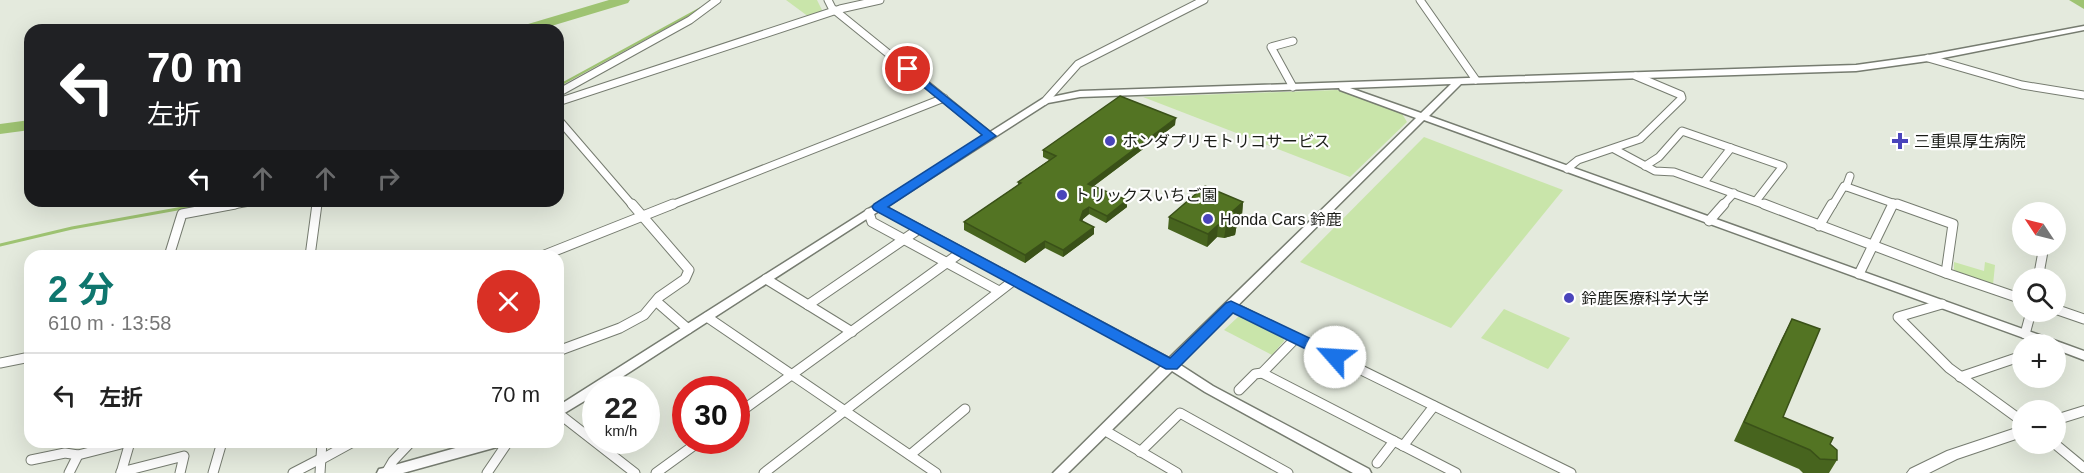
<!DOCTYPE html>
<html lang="ja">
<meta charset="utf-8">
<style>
body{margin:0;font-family:Arial,"Noto Sans JP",sans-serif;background:#f2f2f2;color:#222;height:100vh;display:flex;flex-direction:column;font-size:22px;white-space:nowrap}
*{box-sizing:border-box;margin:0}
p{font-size:20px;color:#767676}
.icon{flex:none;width:33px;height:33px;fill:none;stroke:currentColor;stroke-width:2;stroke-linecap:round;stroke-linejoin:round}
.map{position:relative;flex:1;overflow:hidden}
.sheet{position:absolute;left:24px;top:250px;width:540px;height:198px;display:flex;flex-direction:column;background:#fff;border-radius:18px;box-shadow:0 6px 24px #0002}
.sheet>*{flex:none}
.guide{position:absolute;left:24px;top:24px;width:540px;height:183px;border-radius:18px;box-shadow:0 6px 24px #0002;background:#202124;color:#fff;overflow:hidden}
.needle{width:39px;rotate:305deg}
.tools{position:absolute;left:2012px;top:202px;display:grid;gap:12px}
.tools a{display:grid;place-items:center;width:54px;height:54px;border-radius:50%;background:#fff;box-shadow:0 6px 24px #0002;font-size:30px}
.speed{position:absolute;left:582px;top:376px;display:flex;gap:12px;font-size:30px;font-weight:700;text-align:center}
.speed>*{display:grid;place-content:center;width:78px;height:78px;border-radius:50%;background:#fff;box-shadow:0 6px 24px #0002;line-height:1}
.speed small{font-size:15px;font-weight:400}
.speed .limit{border:9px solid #d22;background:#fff;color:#111}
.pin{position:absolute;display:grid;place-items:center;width:51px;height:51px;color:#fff;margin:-26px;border:3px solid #fff;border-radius:50%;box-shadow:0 2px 6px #0007}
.me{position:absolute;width:66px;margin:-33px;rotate:296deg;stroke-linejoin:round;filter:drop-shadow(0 0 4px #0008)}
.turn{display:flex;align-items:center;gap:21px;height:126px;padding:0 24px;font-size:27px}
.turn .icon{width:78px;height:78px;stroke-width:2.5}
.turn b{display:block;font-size:42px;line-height:51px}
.lanes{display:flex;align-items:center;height:57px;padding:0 24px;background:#0003;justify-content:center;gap:30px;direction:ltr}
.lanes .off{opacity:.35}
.round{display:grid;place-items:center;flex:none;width:63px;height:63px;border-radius:32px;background:#f2f2f2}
.headline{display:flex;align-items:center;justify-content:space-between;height:102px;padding:0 24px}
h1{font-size:36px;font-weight:700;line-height:45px;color:#0f766e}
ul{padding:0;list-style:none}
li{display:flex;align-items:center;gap:18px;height:84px;padding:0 24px;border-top:2px solid #e0e0e0}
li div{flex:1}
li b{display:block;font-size:22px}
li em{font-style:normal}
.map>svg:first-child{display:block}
</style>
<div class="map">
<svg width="2084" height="473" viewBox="0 0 2084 473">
<rect width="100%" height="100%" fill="#e4eadd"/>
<g fill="#c9e5aa">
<path d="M 786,0 L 817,0 L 823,12 L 809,17 Z"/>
<path d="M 1337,90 L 1401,112 L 1407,122 L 1350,177 L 1143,97 Z"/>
<path d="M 1424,137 L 1563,190 L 1451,328 L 1300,262 Z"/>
<path d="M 1954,262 L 1984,271 L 1985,262 L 1995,265 L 1993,285 L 1962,275 L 1954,270 Z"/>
<path d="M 1504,309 L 1570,338 L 1548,369 L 1481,338 Z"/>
<path d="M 1238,317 L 1243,317 L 1283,336 L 1284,341 L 1272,355 L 1224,330 Z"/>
</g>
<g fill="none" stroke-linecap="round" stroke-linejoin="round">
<g stroke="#9ec372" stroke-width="2">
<path d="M 558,86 L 701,8"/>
<path d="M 196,206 L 219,202"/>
</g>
<path stroke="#9ec372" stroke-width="3" d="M 0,245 L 72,228 L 205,204"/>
<g fill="#9ec372" fill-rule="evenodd">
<path d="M 609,0 L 630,0 L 628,3 L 538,30 L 516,30 L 518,27 Z"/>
<path d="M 2069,0 L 2084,0 L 2084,9 Z"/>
<path d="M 30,120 L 30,130 L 0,134 L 0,124 Z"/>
</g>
<defs>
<g id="minor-far1">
<path d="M 828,0 L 832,8 L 990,136"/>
<path d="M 1420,0 L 1476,80"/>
<path d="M 1293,41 L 1271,47 L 1293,87"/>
<path d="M 1928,58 L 2022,85 L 2084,95"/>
<path d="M 558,93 L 690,20 L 717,0"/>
<path d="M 1045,101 L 1078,64 L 1204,0"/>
<path d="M 558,102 L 840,9 L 880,0"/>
<path d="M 558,119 L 633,206"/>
<path d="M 1614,149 L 1655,171 L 1674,172 L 1768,206"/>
<path d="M 1645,166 L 1659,157 L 1682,131 L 1783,166 L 1756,201"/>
<path d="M 1567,169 L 1578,160 L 1640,139 L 1682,98 L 1681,95 L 1636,76"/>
<path d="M 1704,182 L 1731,148"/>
<path d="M 1846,187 L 1850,176"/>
<path d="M 227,206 L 255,201"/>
<path d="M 317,206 L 318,201"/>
<path d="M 669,206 L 944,98"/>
<path d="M 1722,206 L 1734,193"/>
<path d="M 1832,206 L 1844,186 L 1901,206"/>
<path d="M 1893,206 L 1894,203"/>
</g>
<g id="minor">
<path d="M 1764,204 L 1946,273"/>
<path d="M 1897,204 L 1953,224 L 1946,273 L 2022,299"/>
<path d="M 869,213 L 872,222 L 999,291"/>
<path d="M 1709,221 L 1724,204"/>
<path d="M 1819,226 L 1832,204"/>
<path d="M 169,256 L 182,214 L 235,204"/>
<path d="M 310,256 L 317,204"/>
<path d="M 542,256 L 673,204"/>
<path d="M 1859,274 L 1893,204"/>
<path d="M 766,279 L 852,332"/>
<path d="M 2038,279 L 2044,246"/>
<path d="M 657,302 L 688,329"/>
<path d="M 1942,304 L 1898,317 L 1949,368 L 2022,421"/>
<path d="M 808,305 L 919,229"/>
<path d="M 1231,306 L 1571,473"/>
<path d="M 2055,309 L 2084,319"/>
<path d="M 707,317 L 936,473"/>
<path d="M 2025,334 L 2031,312"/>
<path d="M 1296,338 L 1262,373 L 1456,473"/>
<path d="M 558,351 L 620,328 L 644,315 L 659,297 L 685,279 L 689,270 L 632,204"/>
<path d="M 0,363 L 30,357"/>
<path d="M 1960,377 L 2022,356"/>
<path d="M 1239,390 L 1255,374 L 1262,373"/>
<path d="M 558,413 L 635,473"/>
<path d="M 736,415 L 960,253"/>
<path d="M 1104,430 L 1177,473"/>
<path d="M 2055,444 L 2084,468"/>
<path d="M 1403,446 L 1434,406"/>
<path d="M 1140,452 L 1180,413 L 1288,473"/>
<path d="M 910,455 L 965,409"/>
<path d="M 322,459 L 353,442"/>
<path d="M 31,460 L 65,453 L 78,455 L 129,442"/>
<path d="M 1377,463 L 1394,441"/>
<path d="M 121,472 L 184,456 L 180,473"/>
<path d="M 69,473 L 78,455"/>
<path d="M 121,473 L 130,442"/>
<path d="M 213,473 L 222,442"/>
<path d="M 293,473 L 322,458"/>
<path d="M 320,473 L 322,442"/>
<path d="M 386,473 L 393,461 L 411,442"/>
<path d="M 487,473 L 508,442"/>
<path d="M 656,473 L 700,441"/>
<path d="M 764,473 L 1013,281"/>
</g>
<g id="tertiary">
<path d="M 2084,26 L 2084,30 L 1928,61 L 1856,71 L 1461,84 L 1429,116 L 2059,342 L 2084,351 L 2084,360 L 2055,349 L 2055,345 L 2043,345 L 1424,120 L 1179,364 L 1213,386 L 1369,469 L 1371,473 L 1353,473 L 1205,392 L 1172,371 L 1068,473 L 1053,473 L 1162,365 L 879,211 L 602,390 L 596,390 L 596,394 L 558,417 L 558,406 L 1042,99 L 1080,91 L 1856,65 L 1928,55 ZM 1451,84 L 1421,113 L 1350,88 ZM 1339,88 L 1340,90 L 1416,118 L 1169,358 L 886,207 L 1048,103 L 1080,97 Z"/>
<path d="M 477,442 L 503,442 L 502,445 L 497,447 L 403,473 L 377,473 L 379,469 L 384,468 Z"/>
</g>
<g id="secondary">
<path d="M 2084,406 L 2084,416 L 2055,425 L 2055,415 Z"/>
<path d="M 2022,426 L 2022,437 L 1957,459 L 1929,473 L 1907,473 L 1910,469 L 1947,451 Z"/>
</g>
</defs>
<use href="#minor-far1" stroke="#767c70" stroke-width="9"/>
<use href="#minor" stroke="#767c70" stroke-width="11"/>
<use href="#tertiary" stroke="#767c70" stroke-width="3"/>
<use href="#secondary" stroke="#767c70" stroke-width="2"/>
<use href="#minor-far1" stroke="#fff" stroke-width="7"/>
<use href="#minor" stroke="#fff" stroke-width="9"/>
<use href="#tertiary" fill="#fff" fill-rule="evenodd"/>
<use href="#secondary" fill="#fff" fill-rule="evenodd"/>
</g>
<g fill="#47641e">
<path d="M 1175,125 L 1094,186 L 1127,207 L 1106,223 L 1089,214 L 1083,219 L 1082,221 L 1094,234 L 1063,257 L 1045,248 L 1025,263 L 964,230 L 964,222 L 1018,185 L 1018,182 L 1049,160 L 1043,157 L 1043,150 Z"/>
<path d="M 1243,202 L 1242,215 L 1238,218 L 1235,235 L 1224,238 L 1217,237 L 1207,247 L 1168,229 L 1169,217 Z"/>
<path d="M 1792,319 L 1783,417 L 1830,444 L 1837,460 L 1829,473 L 1803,473 L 1799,469 L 1734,441 L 1782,338 Z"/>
</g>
<g fill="#3a5118">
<path d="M 1176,118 L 1175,125 L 1087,191 L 1088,184 Z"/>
<path d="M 1127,200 L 1127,207 L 1106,223 L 1107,216 Z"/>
<path d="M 1243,202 L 1242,215 L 1238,218 L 1235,235 L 1224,238 L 1226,226 L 1233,211 Z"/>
<path d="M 1089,207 L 1089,214 L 1083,219 L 1080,227 L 1080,220 L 1083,211 Z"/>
<path d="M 1218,225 L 1217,237 L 1207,247 L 1208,234 Z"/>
<path d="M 1094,227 L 1094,234 L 1063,257 L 1063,250 Z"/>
<path d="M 1045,241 L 1045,248 L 1025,263 L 1025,255 Z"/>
</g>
<g fill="#537423" stroke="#3a5118" stroke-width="1.5">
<path d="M 1120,96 L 1176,118 L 1088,184 L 1127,200 L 1107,216 L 1089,207 L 1083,211 L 1080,220 L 1094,227 L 1063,250 L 1045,241 L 1025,255 L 964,222 L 1021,183 L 1018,182 L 1056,156 L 1043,150 Z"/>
<path d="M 1205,186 L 1243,202 L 1233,211 L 1238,215 L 1236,222 L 1226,226 L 1218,225 L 1208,234 L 1169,217 Z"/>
<path d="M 1792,319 L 1820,329 L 1783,417 L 1833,438 L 1830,444 L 1837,450 L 1837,460 L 1820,459 L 1810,450 L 1744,422 Z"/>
</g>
<path fill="#1a73e8" stroke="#114b97" stroke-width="1.5" d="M 908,66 L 996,136 L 888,207 L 1170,358 L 1226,303 L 1231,301 L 1341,353 L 1343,357 L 1341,361 L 1330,361 L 1233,313 L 1177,369 L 1166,369 L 874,210 L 872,207 L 874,204 L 982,135 L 904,71 L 903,69 Z"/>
<g fill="#4a45bb" stroke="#fff" stroke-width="2">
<circle cx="1110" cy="141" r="6"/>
<path d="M1897 132h6v6h6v6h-6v6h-6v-6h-6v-6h6z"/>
<circle cx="1062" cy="195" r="6"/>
<circle cx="1208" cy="219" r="6"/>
<circle cx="1569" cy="298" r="6"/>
</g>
<g text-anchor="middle" stroke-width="4.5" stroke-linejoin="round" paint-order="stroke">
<g font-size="16" fill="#1b1d18" stroke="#fff" text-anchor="start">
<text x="1122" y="147">ホンダプリモトリコサービス</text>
<text x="1914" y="147">三重県厚生病院</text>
<text x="1074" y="201">トリックスいちご園</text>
<text x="1220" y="225">Honda Cars 鈴鹿</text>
<text x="1581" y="304">鈴鹿医療科学大学</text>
</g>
</g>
</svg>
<div class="tools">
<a><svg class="needle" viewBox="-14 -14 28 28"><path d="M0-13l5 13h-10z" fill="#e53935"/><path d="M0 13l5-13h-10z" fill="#767676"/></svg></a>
<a><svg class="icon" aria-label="search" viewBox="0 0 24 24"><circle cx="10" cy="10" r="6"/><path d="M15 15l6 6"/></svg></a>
<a>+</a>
<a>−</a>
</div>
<div class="speed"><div>22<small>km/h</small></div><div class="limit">30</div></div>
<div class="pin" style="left:908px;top:69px;background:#d93025"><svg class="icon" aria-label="arrive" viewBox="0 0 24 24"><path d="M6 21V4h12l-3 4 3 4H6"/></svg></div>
<svg class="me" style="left:1335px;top:357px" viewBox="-20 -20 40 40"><circle r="19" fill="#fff"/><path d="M0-13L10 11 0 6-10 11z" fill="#1a73e8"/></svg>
<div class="guide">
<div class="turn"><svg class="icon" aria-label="left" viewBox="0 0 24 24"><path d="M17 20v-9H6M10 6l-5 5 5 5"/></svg><div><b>70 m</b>左折</div></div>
<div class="lanes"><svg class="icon" aria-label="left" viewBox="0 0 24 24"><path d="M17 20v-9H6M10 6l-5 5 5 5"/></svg><svg class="icon off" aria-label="ahead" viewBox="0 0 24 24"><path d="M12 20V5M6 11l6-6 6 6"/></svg><svg class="icon off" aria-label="ahead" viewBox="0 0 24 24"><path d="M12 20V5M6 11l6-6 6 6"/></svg><svg class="icon off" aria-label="right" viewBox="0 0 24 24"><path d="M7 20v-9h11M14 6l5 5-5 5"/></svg></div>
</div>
<section class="sheet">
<div class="headline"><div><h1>2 分</h1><p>610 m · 13:58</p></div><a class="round" style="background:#d93025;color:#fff"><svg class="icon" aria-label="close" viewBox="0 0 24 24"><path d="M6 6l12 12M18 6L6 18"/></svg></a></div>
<ul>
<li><svg class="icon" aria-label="left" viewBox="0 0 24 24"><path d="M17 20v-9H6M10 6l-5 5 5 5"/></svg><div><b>左折</b></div><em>70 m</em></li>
</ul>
</section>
</div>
